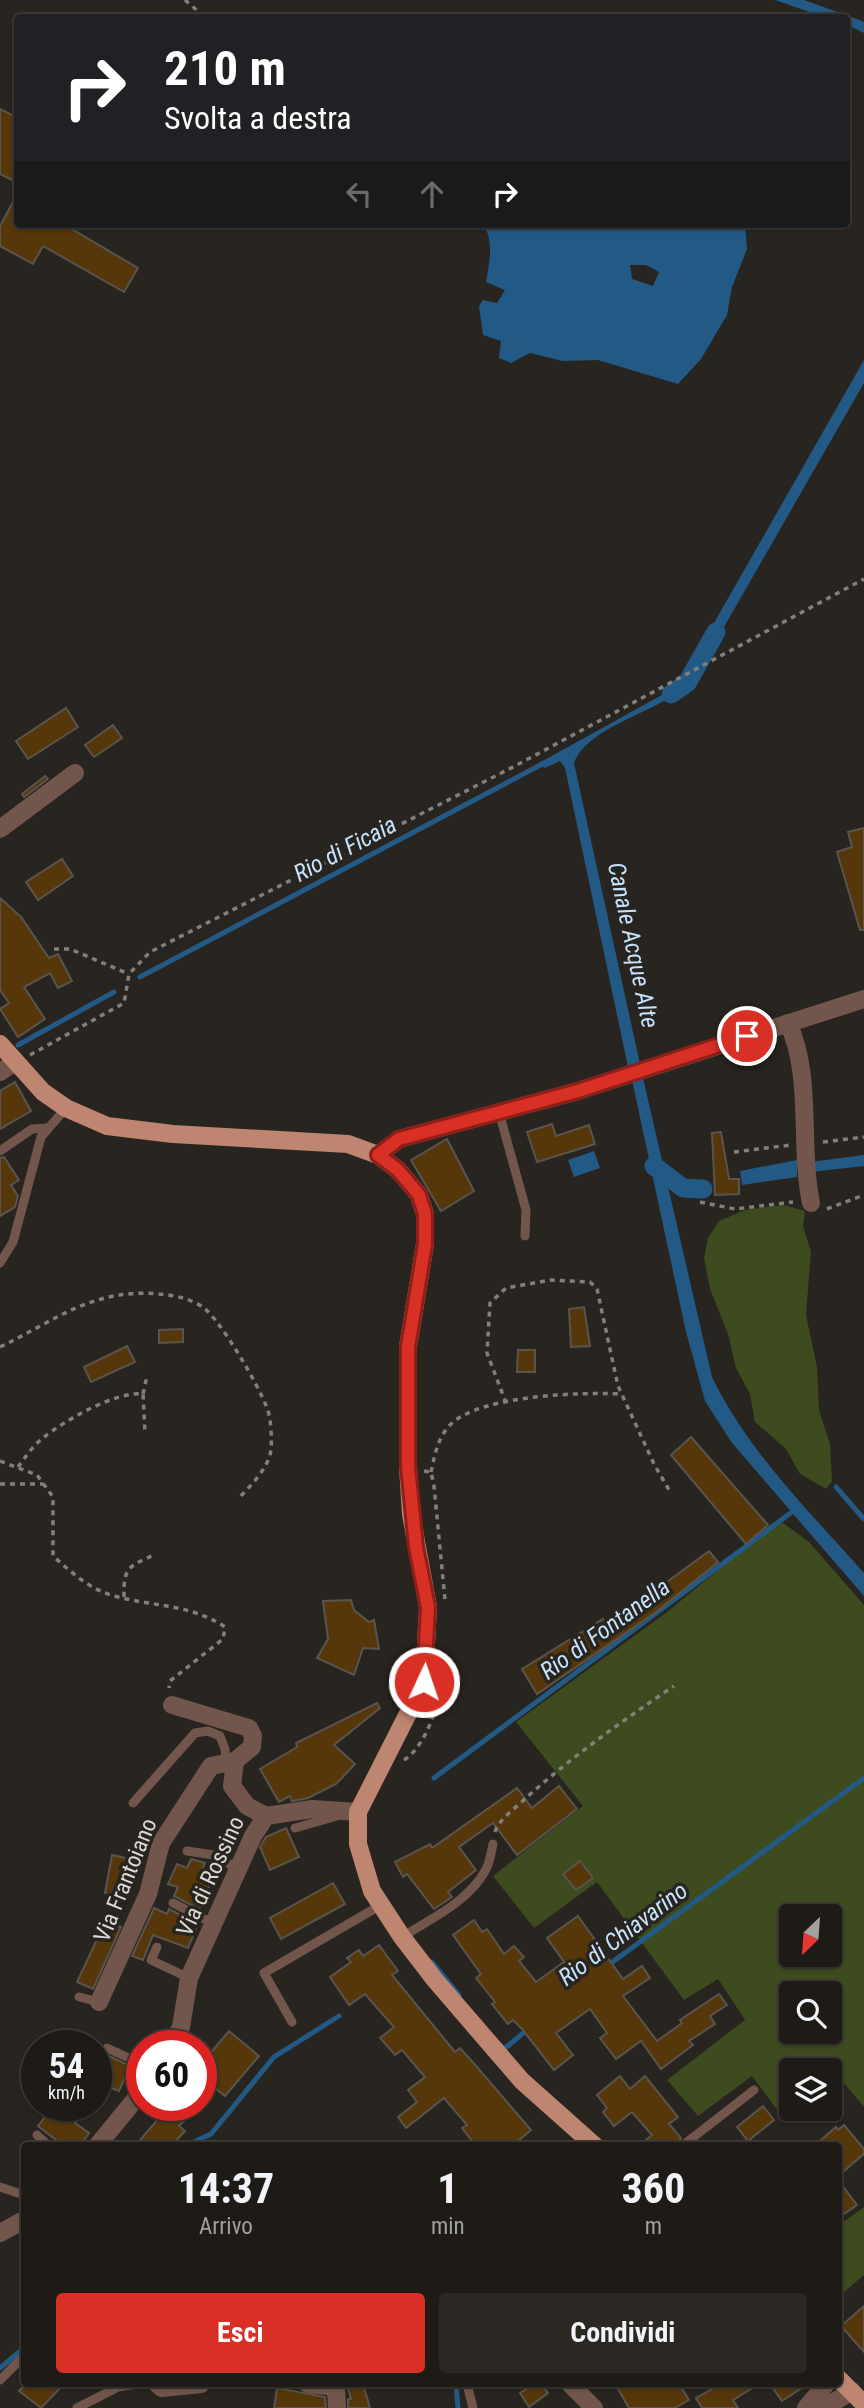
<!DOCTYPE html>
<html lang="it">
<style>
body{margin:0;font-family:"Roboto Condensed",sans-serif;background:#2b2824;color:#f1f3f6;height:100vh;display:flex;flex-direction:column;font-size:26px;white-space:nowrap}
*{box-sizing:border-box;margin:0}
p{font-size:23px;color:#a1a1a1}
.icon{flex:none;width:38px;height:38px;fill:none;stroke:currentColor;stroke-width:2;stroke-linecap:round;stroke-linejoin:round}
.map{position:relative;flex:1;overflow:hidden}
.details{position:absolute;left:21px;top:2142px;width:821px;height:245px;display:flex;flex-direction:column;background:#1e1b17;border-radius:7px;box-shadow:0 2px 5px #0004,0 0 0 2px #3c3936}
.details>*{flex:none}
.banner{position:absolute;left:14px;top:14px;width:836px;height:214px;border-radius:7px;box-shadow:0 2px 5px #0004,0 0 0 2px #3c3936;background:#202124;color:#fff;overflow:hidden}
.needle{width:46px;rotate:205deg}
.tools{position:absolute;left:779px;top:1904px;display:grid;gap:14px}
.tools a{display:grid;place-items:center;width:63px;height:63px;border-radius:7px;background:#1e1b17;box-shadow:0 2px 5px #0004,0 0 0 2px #3c3936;font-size:35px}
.speed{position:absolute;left:21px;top:2030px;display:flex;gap:14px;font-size:35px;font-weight:700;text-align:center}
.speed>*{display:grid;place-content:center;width:91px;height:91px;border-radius:50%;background:#1e1b17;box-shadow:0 2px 5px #0004,0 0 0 2px #3c3936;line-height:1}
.speed small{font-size:18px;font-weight:400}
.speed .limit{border:10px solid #d22;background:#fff;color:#111}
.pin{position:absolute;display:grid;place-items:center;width:60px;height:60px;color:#fff;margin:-30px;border:4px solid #fff;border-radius:50%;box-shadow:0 2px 7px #0007}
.me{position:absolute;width:77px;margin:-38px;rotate:3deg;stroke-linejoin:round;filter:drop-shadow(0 0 5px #0008)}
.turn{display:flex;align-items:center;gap:24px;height:147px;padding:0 35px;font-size:32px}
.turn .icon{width:91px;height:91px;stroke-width:2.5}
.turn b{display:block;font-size:49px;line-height:60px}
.lanes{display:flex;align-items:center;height:66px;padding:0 35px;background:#0003;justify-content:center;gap:35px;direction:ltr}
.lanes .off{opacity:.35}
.eta{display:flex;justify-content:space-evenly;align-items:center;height:119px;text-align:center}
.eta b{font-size:42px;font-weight:700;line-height:49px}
.primary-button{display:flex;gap:14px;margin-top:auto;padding:14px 35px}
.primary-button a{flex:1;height:80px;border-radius:7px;background:#d93025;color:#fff;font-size:28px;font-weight:700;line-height:80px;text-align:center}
.primary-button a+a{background:#2b2824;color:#f1f3f6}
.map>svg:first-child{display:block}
</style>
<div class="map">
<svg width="864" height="2408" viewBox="0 0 864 2408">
<rect width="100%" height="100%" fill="#28241f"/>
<g fill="#3d4b1f" fill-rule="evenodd">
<path d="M 784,1205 L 805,1211 L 803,1226 L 811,1252 L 806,1315 L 817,1367 L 819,1410 L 830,1444 L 832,1481 L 826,1489 L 800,1474 L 786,1449 L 755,1422 L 750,1394 L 736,1368 L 728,1334 L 710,1289 L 704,1258 L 708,1238 L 719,1221 L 745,1210 Z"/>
<path d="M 779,1520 L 809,1542 L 864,1605 L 864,2107 L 842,2081 L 830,2090 L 830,2070 L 791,2070 L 791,2109 L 805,2109 L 787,2123 L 752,2076 L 698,2116 L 667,2080 L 745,2020 L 718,1979 L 684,2000 L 597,1882 L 534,1928 L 493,1876 L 583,1806 L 516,1722 L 667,1612 ZM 791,1916 L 830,1916 L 830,1955 L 791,1955 ZM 791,1993 L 830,1993 L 830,2032 L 791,2032 Z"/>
<path d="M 864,2207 L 864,2275 L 838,2297 L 838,2226 Z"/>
</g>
<g fill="#235a85" fill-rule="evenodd">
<path d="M 775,0 L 804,0 L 857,19 L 864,22 L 864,33 L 847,25 L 847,18 L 824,17 Z"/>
<path d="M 482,224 L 745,224 L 747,249 L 732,287 L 727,315 L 701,359 L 678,384 L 598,360 L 563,361 L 530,353 L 511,363 L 499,358 L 501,341 L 483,335 L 479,306 L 483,300 L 497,303 L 505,290 L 486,282 C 489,265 495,238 482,224 ZM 646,265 L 659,272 L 653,286 L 632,279 L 630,265 Z"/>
<path d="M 864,360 L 864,383 L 709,653 L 694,658 Z"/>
<path d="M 698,675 C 668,712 590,722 574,763 L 640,1064 L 628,1067 L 565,768 L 560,761 L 545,768 L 539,763 Z"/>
<path d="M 643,1078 L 712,1377 C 749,1453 808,1510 864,1573 L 864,1596 L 732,1443 L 705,1401 L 686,1332 L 632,1080 Z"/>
<path d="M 594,1151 L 600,1168 L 574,1177 L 568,1160 Z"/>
<path d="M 864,1155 L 864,1166 L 811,1172 L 810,1162 Z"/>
<path d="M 797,1160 L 797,1177 L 742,1185 L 740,1171 Z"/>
</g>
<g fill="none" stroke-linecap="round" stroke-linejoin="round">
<g stroke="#235a85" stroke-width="5">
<path d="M 140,977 L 546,762"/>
<path d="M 18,1045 L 114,992"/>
<path d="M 836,1487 L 864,1519"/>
<path d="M 434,1778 L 796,1509"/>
<path d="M 432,1962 L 459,1995"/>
<path d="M 607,1966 L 864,1778"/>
<path d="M 501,2046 L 504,2049 L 528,2029"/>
<path d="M 185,2146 L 211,2134 L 274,2057 L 339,2016"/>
<path d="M 0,2368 L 24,2348"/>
<path d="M 456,2384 L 458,2408"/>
</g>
<g stroke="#235a85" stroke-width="19">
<path d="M 671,694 L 687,683 L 716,632"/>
<path d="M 654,1166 L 683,1188 L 703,1189"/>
</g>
</g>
<g fill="#563709" stroke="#59544e" stroke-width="2">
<path d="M 0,109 L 18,118 L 18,183 L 0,174 Z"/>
<path d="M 18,193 L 18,224 L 63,224 L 138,268 L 124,292 L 43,246 L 33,264 L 0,246 L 0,226 Z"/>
<path d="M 66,708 L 78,727 L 28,759 L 16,741 Z"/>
<path d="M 113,725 L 122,738 L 94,757 L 85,745 Z"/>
<path d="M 45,776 L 48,779 L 24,797 L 22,794 Z"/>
<path d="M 864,828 L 864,930 L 860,930 L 837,852 L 852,847 L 848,832 Z"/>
<path d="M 62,859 L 73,876 L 38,900 L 26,882 Z"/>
<path d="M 0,898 L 21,917 L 49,958 L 58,954 L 72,981 L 58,988 L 50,973 L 24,987 L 45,1019 L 18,1037 L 0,1009 L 9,1003 L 0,990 Z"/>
<path d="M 15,1082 L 31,1111 L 0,1129 L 0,1091 Z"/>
<path d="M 552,1124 L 556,1136 L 589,1125 L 595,1144 L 537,1162 L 527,1132 Z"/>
<path d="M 721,1132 L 729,1179 L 739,1179 L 739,1194 L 715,1195 L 712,1133 Z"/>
<path d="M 447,1139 L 474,1191 L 441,1211 L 411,1160 Z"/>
<path d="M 4,1157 L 19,1180 L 11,1185 L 18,1196 L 15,1207 L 0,1216 L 0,1158 Z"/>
<path d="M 584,1307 L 590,1346 L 571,1347 L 569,1309 Z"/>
<path d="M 183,1329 L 183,1342 L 159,1343 L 159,1330 Z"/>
<path d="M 127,1346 L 135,1362 L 91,1382 L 84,1367 Z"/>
<path d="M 518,1350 L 535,1350 L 535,1372 L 517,1372 Z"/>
<path d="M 691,1437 L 768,1525 L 746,1544 L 671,1455 Z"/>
<path d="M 709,1551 L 718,1562 L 656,1612 L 537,1694 L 522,1669 L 603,1619 L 607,1626 Z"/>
<path d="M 351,1600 L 354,1610 L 369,1622 L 374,1620 L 379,1649 L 363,1648 L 354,1675 L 317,1658 L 328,1639 L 323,1601 Z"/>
<path d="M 377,1703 L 380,1708 L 334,1745 L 355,1764 L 336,1784 L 308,1798 L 292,1801 L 290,1796 L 279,1802 L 260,1769 L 297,1747 L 296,1743 Z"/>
<path d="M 559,1786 L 577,1809 L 517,1855 L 493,1823 L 459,1847 L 476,1870 L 448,1892 L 452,1897 L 434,1909 L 407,1874 L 403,1877 L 395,1862 L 430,1844 L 432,1848 L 517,1788 L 532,1808 Z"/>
<path d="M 286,1828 L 299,1857 L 270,1870 L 260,1847 L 266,1837 Z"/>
<path d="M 112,1855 L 135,1860 L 128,1897 L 105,1893 Z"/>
<path d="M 191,1859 L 205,1863 L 202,1870 L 214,1875 L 199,1909 L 174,1896 L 178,1887 L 168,1884 L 177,1864 L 187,1868 Z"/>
<path d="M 580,1861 L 593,1878 L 576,1890 L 563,1874 Z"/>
<path d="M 333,1883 L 345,1904 L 281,1939 L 270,1918 Z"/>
<path d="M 154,1908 L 167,1914 L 169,1909 L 198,1924 L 188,1948 L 153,1935 L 143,1960 L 132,1956 Z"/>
<path d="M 578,1916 L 623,1979 L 642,1966 L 650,1978 L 623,1996 L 657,2041 L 682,2023 L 680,2020 L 719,1994 L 727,2005 L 710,2016 L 715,2024 L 689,2041 L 693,2045 L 661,2069 L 641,2041 L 616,2059 L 600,2038 L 607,2033 L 590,2009 L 556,2033 L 573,2055 L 554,2070 L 522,2029 L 513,2020 L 508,2024 L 492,2004 L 495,2002 L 476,1978 L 481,1974 L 453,1935 L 474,1920 L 482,1932 L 487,1929 L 504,1954 L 514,1946 L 524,1957 L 519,1961 L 536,1982 L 564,1962 L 547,1938 Z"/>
<path d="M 106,1920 L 121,1927 L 93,1989 L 77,1982 Z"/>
<path d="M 379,1945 L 398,1971 L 392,1975 L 455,2052 L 460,2048 L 477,2067 L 531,2130 L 512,2146 L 476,2146 L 462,2128 L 467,2125 L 444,2098 L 406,2128 L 398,2117 L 417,2102 L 408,2090 L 425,2077 L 402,2050 L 395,2055 L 380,2038 L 394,2027 L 365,1994 L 349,2005 L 330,1977 L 351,1962 L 347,1958 L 359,1950 L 363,1956 Z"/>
<path d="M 229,2031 L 259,2056 L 225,2096 L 201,2077 L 201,2064 Z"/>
<path d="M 101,2052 L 130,2066 L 119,2091 L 96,2082 L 96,2064 Z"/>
<path d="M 620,2076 L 630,2089 L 645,2076 L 678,2117 L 669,2124 L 681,2138 L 675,2146 L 639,2146 L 652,2135 L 632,2112 L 614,2126 L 603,2112 L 607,2108 L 597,2095 Z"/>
<path d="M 54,2105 L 68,2105 L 81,2116 L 75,2123 L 89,2133 L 80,2146 L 64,2146 L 38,2126 Z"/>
<path d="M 162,2105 L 181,2105 L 191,2114 L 179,2126 L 185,2131 L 171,2146 L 135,2146 L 159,2118 L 154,2114 Z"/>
<path d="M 763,2106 L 774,2120 L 748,2141 L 737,2127 Z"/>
<path d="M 844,2125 L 864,2149 L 864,2154 L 838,2176 L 838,2146 L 814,2146 L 836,2127 L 838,2130 Z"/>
<path d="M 838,2180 L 857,2205 L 838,2218 Z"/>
<path d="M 864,2306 L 864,2352 L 841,2326 Z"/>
<path d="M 26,2384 L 64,2384 L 41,2408 L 19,2391 Z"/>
<path d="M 363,2384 L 370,2408 L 348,2408 L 348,2399 L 351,2399 L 348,2388 Z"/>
<path d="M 534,2384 L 541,2384 L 548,2393 L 529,2407 L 520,2393 Z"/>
<path d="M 615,2384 L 666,2384 L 669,2389 L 679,2384 L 689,2400 L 675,2408 L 629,2408 Z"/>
<path d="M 721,2384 L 759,2384 L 733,2400 L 738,2408 L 702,2408 L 696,2398 Z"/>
<path d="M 770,2384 L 808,2384 L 782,2401 Z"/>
<path d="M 277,2388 L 325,2397 L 326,2408 L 274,2408 Z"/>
</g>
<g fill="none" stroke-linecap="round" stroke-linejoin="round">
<g stroke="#83807b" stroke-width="3.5" stroke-dasharray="5 5" stroke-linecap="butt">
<path d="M 185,0 L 206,18"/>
<path d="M 54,949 L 70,949 L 129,974"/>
<path d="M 30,1055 L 124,1003 L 129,974 L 150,952 L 515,766 L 864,579"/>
<path d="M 823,1142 L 864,1137"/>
<path d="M 734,1152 L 791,1145"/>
<path d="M 700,1202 L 735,1209 L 793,1202"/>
<path d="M 827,1209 L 864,1195"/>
<path d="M 0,1347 C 56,1320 93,1288 159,1294 C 174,1295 192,1299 204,1308 C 221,1321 259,1386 267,1408 C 271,1417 272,1439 271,1450 C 268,1469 251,1485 239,1498"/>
<path d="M 143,1394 L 147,1376"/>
<path d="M 506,1403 L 487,1353 L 490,1303 L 506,1288 L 551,1280 L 590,1282 L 597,1289 L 618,1386 L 654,1464 L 669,1490"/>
<path d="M 0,1461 L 37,1475 L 53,1497 L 53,1556 C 71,1572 88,1588 111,1595 C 151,1607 189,1603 225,1627 L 223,1639 L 170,1681 L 169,1688"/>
<path d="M 18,1467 C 25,1458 33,1445 43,1438 C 65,1420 116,1391 143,1394 L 145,1433"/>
<path d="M 424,1471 L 431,1472 L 434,1486 L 445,1600"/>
<path d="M 431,1472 C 435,1454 438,1436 452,1423 C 484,1395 581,1392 622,1394"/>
<path d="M 0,1484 L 43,1484"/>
<path d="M 124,1597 C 123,1566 130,1566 156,1554"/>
<path d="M 404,1760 C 432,1742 444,1684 445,1653"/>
<path d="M 495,1832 C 499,1819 517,1807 527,1797 C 573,1756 622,1721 674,1686"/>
</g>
<g stroke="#72564c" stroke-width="9">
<path d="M 499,1112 L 526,1210 L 525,1236"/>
<path d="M 0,1151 L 32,1129 L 48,1128"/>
<path d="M 0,1263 L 13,1242 L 41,1137 L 66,1108"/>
<path d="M 133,1803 L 195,1733 L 208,1731 L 220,1736 L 225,1749 L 226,1761"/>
<path d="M 295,1828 L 337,1816"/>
<path d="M 187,1851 L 214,1855 L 238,1869"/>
<path d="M 173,1903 L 214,1924"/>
<path d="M 402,1937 C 430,1919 468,1902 485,1871 C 490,1864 491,1852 493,1844"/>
<path d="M 157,1947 L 151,1960 L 189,1978"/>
<path d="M 79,1997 L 99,2002"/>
<path d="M 292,2022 L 264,1973 L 381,1905"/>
<path d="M 107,2048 L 142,2064"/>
<path d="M 37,2135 L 49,2146"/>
<path d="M 682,2146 L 754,2090"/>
<path d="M 0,2187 L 24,2195"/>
<path d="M 0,2380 L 24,2356"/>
<path d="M 467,2384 L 473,2408"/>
<path d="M 77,2408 L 118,2387 L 137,2384"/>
</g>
<g stroke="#72564c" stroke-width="18">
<path d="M 0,829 L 75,773"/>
<path d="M 788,1023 C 813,1076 799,1146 811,1203"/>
<path d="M 0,1072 L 15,1062"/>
<path d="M 378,1155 L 399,1139 L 578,1091 L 864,999"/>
<path d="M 172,1705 L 249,1728 L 253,1736 L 252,1747 L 235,1761 L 232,1786 L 247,1806 L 266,1816"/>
<path d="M 99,2002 L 148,1894 L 161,1843 L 211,1766 L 235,1761"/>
<path d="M 171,2046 L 181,2027 L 189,1978 L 253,1836 L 266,1816 L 312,1809 L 358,1812"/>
<path d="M 97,2146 L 142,2091"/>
<path d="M 0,2233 L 24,2220"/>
<path d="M 157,2384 L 162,2388 L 201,2384"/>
<path d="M 308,2384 L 336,2387 L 337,2408"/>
<path d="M 570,2384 L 594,2408"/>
<path d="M 806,2408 L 826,2384"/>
<path d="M 824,2408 L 852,2391"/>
</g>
<g stroke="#be8571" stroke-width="18">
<path d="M 0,1044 L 43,1092 L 66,1108 L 107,1126 L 173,1134 L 348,1144 L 378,1155 L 398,1170 L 419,1195 L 425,1214 L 425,1244 L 408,1347 L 408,1467 L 411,1514 L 428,1607 L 424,1682 L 358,1812 L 358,1844 L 372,1891 L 402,1937 L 435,1980 L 522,2081 L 595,2146"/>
<path d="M 838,2378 L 864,2404"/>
</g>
</g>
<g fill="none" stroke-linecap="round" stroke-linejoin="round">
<defs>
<path id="route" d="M 424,1682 L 428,1607 L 416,1547 L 408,1467 L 408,1347 L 425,1244 L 425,1214 L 419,1195 L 398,1170 L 378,1155 L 399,1139 L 578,1091 L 747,1036"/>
</defs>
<use href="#route" stroke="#8d1f18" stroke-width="18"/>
<use href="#route" stroke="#d93025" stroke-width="12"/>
</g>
<g text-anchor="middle" stroke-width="7" stroke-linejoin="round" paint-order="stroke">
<g font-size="23" fill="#dcd9d5" stroke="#28241f">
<text transform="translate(210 1876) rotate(-65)" y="8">Via di Rossino</text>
<text transform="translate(125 1880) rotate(-68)" y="8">Via Frantoiano</text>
</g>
<g font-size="24" font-style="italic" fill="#c5e3fd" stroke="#28241f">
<text transform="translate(345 849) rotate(-28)" y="8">Rio di Ficaia</text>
<text transform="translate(633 945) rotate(78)" y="8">Canale Acque Alte</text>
<text transform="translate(605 1629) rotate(-36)" y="8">Rio di Fontanella</text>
<text transform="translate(623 1934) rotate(-37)" y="8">Rio di Chiavarino</text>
</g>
</g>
</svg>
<div class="tools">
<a><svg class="needle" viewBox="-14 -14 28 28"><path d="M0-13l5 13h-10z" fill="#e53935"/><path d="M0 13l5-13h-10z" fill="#a1a1a1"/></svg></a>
<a><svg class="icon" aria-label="search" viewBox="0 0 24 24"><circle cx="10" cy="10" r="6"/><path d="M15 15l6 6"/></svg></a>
<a><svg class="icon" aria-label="layers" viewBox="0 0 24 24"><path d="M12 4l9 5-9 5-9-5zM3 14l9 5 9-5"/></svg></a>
</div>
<div class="speed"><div>54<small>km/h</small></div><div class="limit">60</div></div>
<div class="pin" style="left:747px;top:1036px;background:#d93025"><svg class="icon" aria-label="arrive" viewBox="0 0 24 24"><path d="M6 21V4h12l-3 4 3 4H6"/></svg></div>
<svg class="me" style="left:424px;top:1682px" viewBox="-20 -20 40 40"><circle r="17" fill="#d93025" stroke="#fff" stroke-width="3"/><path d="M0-11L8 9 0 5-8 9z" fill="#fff"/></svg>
<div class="banner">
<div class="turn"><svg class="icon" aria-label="right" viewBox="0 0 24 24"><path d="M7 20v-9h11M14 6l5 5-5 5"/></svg><div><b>210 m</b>Svolta a destra</div></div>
<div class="lanes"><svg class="icon off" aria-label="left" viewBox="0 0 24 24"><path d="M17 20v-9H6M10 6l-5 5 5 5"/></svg><svg class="icon off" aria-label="ahead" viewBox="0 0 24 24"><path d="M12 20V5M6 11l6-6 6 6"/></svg><svg class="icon" aria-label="right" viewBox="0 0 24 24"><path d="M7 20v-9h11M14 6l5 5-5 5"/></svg></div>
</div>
<section class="details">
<div class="eta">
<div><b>14:37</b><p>Arrivo</p></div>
<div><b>1</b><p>min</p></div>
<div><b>360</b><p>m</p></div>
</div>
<div class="primary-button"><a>Esci</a><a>Condividi</a></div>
</section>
</div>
